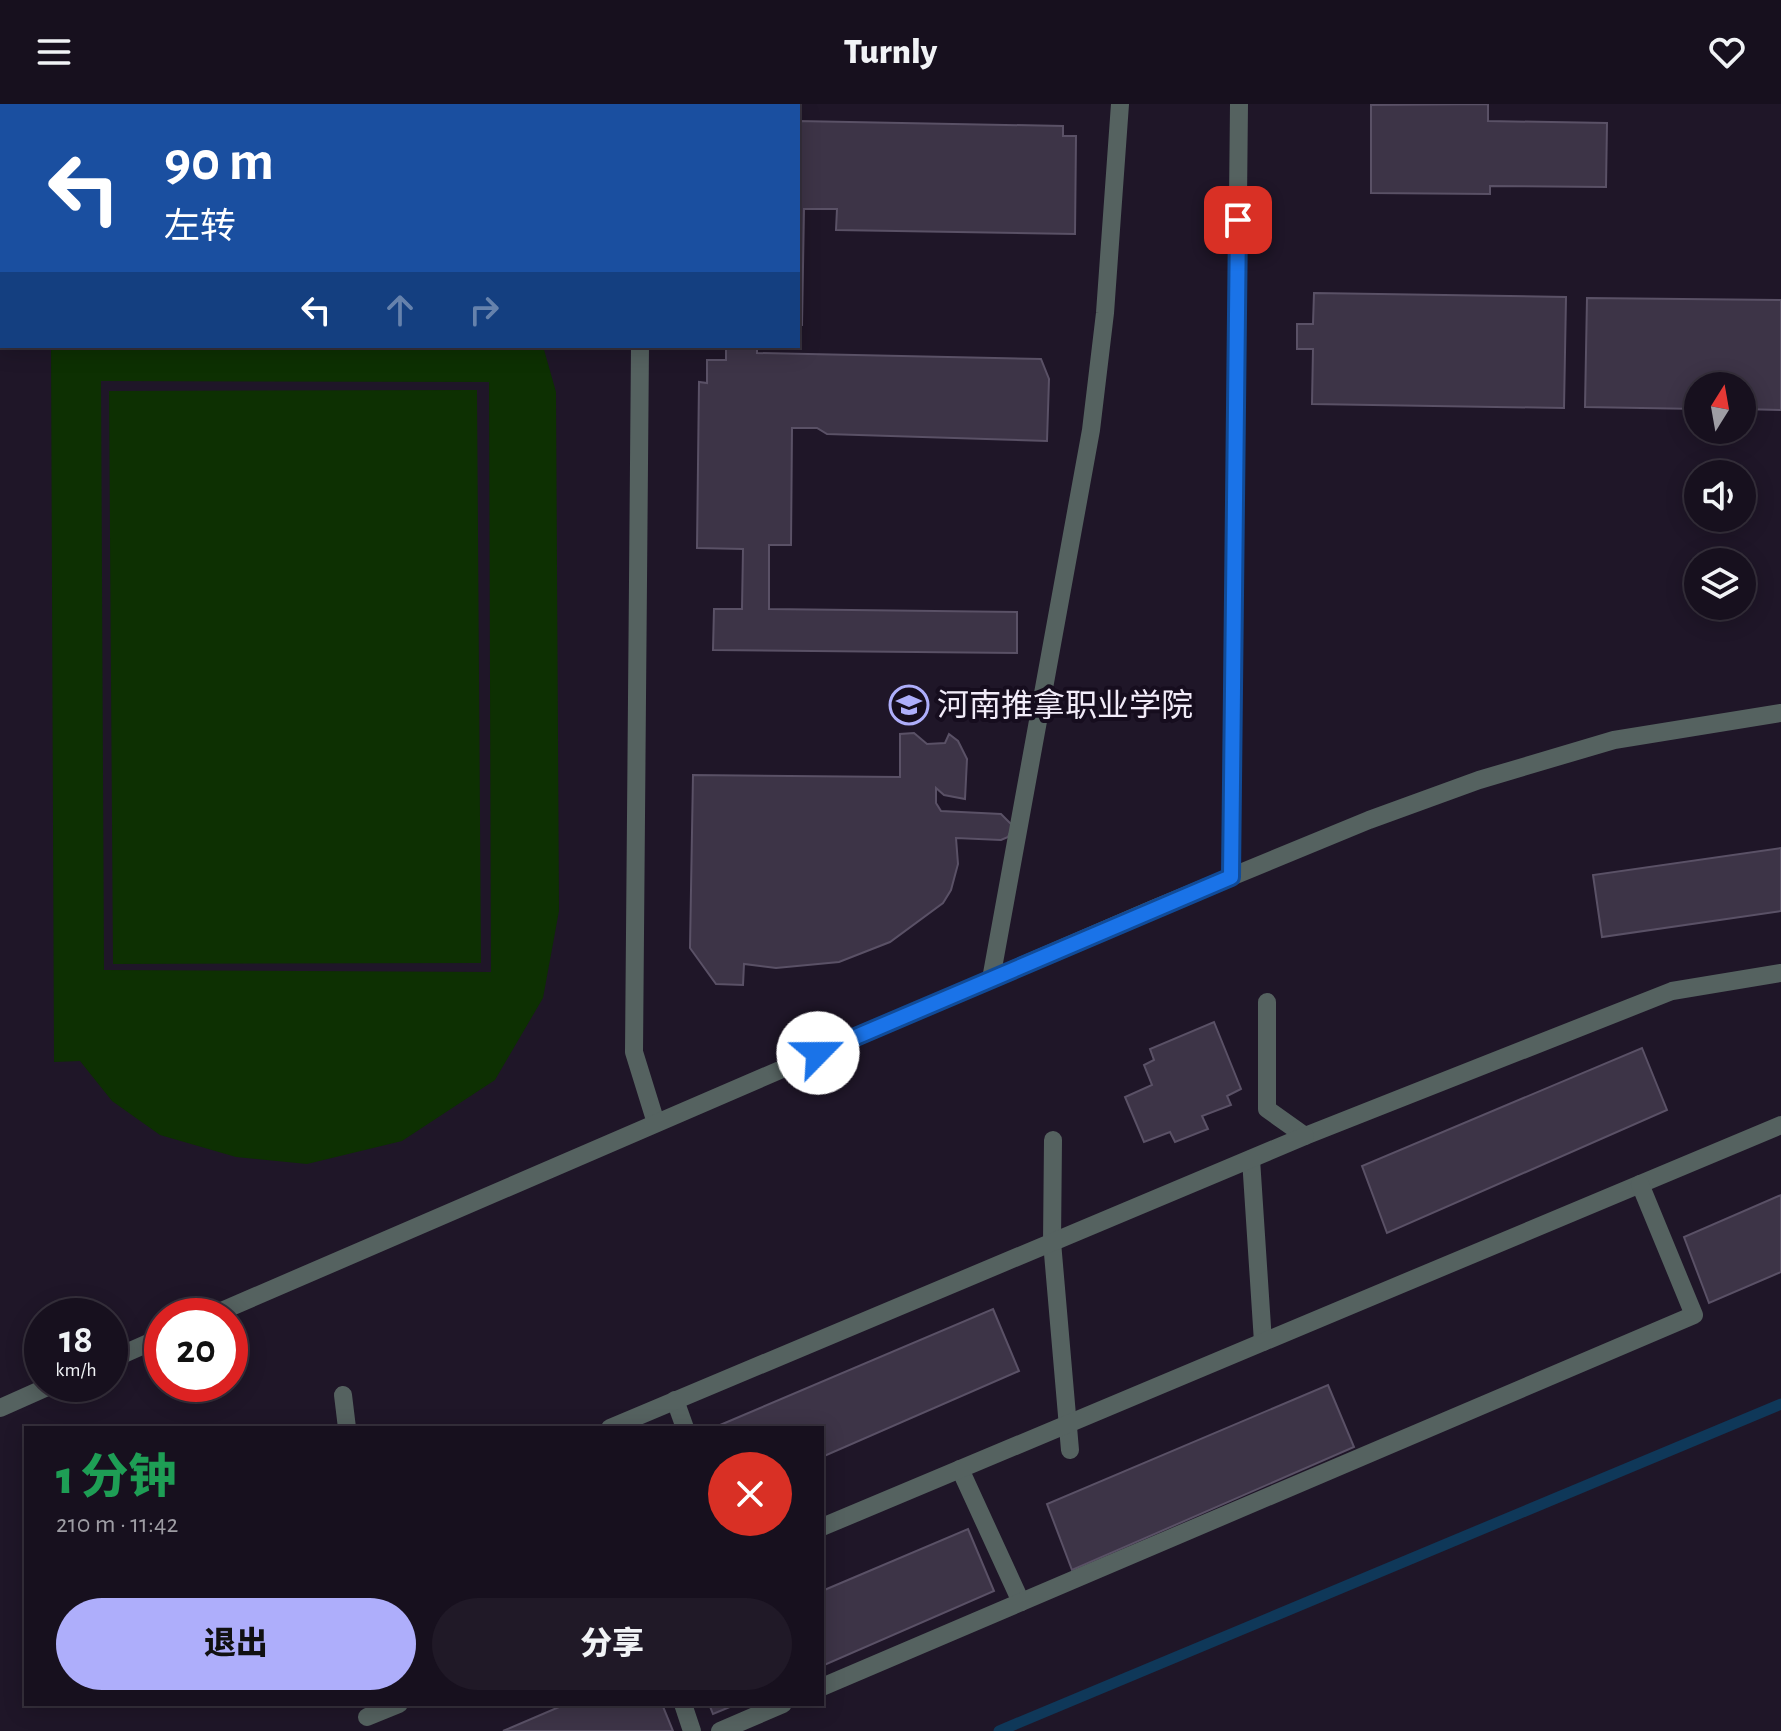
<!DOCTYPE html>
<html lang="zh">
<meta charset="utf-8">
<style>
body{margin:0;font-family:"Alegreya Sans","Noto Sans SC",sans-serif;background:#201927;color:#f1f3f6;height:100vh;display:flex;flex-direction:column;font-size:30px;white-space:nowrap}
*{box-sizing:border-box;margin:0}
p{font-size:26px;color:#9e9da4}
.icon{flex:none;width:44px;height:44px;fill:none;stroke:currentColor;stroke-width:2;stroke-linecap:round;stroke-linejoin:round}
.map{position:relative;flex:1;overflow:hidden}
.details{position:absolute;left:24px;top:1322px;width:800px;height:280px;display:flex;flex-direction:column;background:#17101e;border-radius:0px;box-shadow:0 4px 20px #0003,0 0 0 2px #36303c}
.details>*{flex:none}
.top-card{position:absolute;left:0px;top:0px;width:800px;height:244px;box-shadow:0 4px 20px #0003,0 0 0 2px #36303c;background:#1a4fa0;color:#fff;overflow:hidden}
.needle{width:52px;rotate:11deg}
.tools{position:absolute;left:1684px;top:268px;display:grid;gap:16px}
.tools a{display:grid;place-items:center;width:72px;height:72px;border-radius:50%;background:#17101e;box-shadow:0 4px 20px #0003,0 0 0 2px #36303c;font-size:40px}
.speed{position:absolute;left:24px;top:1194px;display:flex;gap:16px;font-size:40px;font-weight:700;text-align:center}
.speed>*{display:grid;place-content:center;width:104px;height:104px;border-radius:50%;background:#17101e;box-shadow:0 4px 20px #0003,0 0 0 2px #36303c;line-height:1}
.speed small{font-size:20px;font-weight:400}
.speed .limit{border:12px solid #d22;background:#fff;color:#111}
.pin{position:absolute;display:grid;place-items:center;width:68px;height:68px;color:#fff;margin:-34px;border-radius:16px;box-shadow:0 4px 12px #0006}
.me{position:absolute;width:88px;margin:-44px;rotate:67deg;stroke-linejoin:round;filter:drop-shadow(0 0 6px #0008)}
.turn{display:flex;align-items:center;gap:28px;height:168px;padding:0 32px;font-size:36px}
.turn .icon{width:104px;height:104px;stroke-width:2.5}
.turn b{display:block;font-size:56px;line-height:68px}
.lanes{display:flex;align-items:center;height:76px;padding:0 32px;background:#0003;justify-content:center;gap:40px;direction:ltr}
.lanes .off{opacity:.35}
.round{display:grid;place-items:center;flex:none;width:84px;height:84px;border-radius:42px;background:#201927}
.headline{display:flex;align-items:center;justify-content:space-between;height:136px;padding:0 32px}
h1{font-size:48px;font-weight:800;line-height:60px;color:#1e9e55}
.button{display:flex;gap:16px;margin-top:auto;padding:16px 32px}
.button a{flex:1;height:92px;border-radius:48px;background:#aeaefb;color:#111;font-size:32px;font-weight:800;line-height:92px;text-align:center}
.button a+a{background:#201927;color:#f1f3f6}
header{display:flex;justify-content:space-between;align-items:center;height:104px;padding:0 32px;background:#17101e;font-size:36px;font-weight:800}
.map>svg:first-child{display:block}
</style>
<header><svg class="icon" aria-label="menu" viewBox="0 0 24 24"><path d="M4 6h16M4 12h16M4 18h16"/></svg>Turnly<svg class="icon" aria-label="heart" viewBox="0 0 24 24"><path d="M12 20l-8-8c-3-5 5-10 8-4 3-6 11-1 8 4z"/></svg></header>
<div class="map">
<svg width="1781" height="1627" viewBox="0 0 1781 1627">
<rect width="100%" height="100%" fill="#1f1628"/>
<g fill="#0d3002" fill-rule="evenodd">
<path d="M 51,242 L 543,242 L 556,288 L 559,807 L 543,894 L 495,976 L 402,1037 L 307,1060 L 236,1053 L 160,1031 L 112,997 L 80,957 L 54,958 ZM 101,277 L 489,278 L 491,868 L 104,866 Z"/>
<path d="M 477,286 L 481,859 L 113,860 L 109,287 Z"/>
</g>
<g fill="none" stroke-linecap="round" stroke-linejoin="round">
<path stroke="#0f3859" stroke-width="11" d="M 999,1627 L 1781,1300"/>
</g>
<g fill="#3d3447" stroke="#5a5166" stroke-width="2">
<path d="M 1488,0 L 1488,17 L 1607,19 L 1606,83 L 1490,82 L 1490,90 L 1371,89 L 1371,1 Z"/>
<path d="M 798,17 L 1063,22 L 1063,32 L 1076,32 L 1075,130 L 836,126 L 837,105 L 804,105 L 802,221 L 798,221 Z"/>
<path d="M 1314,189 L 1566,193 L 1564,304 L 1312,300 L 1313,245 L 1297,245 L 1297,220 L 1313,220 Z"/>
<path d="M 1587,194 L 1781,196 L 1781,306 L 1742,305 L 1742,282 L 1698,282 L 1698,305 L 1585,303 Z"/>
<path d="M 726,242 L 757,242 L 757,249 L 1041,255 L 1049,275 L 1047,337 L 827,330 L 817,324 L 792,324 L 791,441 L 769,441 L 769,505 L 1017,508 L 1017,549 L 713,546 L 714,505 L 742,505 L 743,445 L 697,444 L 699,278 L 707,279 L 707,256 L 726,256 Z"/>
<path d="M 914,629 L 927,640 L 945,639 L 949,630 L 958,637 L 967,655 L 965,695 L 944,691 L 936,684 L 936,699 L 941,707 L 1001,710 L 1013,722 L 1008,733 L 1001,736 L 956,734 L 958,760 L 951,786 L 943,799 L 890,838 L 839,858 L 776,864 L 744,860 L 743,881 L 716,880 L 690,844 L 693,671 L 900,673 L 900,630 Z"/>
<path d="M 1781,744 L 1781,807 L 1602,833 L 1593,771 Z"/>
<path d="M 1214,918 L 1241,985 L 1227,992 L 1231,1001 L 1202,1012 L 1208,1025 L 1175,1038 L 1170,1028 L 1144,1038 L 1125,993 L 1152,981 L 1144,961 L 1154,956 L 1150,945 Z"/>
<path d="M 1642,944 L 1667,1006 L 1387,1129 L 1362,1062 Z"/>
<path d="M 1781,1091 L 1781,1168 L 1709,1199 L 1684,1133 Z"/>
<path d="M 993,1205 L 1019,1267 L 822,1353 L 822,1324 L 713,1324 Z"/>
<path d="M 1328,1281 L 1354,1343 L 1072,1466 L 1047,1400 Z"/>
<path d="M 968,1425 L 994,1487 L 822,1562 L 822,1487 Z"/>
<path d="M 566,1600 L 662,1600 L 673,1627 L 503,1627 Z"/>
<path d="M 709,1600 L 737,1600 L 713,1610 Z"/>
</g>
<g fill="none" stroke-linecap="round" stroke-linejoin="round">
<g stroke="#556260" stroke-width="18">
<path d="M 642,2 L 642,0"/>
<path d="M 640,242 L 634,948 L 656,1019"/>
<path d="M 1231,773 L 1239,0"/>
<path d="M 991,875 L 1091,326 L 1105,209 L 1120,0"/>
<path d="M 1267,898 L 1267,1005 L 1305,1032 L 1672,887 L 1781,869"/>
<path d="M 1053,1036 L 1052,1138 L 1070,1346"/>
<path d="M 1251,1055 L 1263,1238"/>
<path d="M 210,1212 L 1153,805 L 1369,716 L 1479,676 L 1614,636 L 1781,609"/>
<path d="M 110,1256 L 162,1233"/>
<path d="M 343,1291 L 347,1324"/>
<path d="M 675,1296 L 685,1324"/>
<path d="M 0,1304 L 54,1280"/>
<path d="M 610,1324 L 1305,1032"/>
<path d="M 960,1365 L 1021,1498"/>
<path d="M 822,1423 L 1781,1021"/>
<path d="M 822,1583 L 1694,1211 L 1640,1080"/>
<path d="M 683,1600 L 692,1627"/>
<path d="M 367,1613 L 399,1600"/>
<path d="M 720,1627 L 783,1600"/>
</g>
</g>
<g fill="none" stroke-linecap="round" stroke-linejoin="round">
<defs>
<path id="route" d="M 818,949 L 1231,773 L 1238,116"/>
</defs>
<use href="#route" stroke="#114b97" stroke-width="20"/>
<use href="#route" stroke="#1a73e8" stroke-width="14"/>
</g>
<defs>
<symbol id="university-ring" viewBox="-11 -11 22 22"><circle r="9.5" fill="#160d1e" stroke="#aeaefb" stroke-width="1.5"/><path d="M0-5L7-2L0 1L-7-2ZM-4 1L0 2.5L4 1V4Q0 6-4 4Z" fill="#aeaefb"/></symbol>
</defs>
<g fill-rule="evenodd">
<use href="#university-ring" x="887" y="579" width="44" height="44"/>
</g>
<g text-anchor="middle" stroke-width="8" stroke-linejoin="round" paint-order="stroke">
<g font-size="32" fill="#f2ecf9" stroke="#160d1e" text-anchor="start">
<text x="937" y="612">河南推拿职业学院</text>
</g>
</g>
</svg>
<div class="tools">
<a><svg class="needle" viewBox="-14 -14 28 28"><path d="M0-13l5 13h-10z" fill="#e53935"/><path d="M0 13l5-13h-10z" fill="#9e9da4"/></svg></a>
<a><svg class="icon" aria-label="sound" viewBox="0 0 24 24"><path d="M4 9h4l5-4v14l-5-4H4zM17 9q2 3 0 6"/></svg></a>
<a><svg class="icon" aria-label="layers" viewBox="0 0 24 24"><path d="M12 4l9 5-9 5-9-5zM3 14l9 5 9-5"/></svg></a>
</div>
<div class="speed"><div>18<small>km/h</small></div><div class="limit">20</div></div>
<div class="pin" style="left:1238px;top:116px;background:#d93025"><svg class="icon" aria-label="arrive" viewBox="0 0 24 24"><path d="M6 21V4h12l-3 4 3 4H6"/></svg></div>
<svg class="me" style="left:818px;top:949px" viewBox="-20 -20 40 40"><circle r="19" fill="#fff"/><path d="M0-13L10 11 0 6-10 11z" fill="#1a73e8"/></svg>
<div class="top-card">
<div class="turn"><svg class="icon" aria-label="left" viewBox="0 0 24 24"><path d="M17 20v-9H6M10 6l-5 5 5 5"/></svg><div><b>90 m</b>左转</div></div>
<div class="lanes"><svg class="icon" aria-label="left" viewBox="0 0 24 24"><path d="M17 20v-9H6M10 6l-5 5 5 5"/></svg><svg class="icon off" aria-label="ahead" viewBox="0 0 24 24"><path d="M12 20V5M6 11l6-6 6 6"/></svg><svg class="icon off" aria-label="right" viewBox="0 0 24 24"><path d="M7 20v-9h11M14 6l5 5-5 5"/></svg></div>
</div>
<section class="details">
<div class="headline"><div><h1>1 分钟</h1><p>210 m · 11:42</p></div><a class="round" style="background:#d93025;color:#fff"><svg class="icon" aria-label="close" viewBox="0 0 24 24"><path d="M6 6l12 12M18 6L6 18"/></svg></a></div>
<div class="button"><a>退出</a><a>分享</a></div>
</section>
</div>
